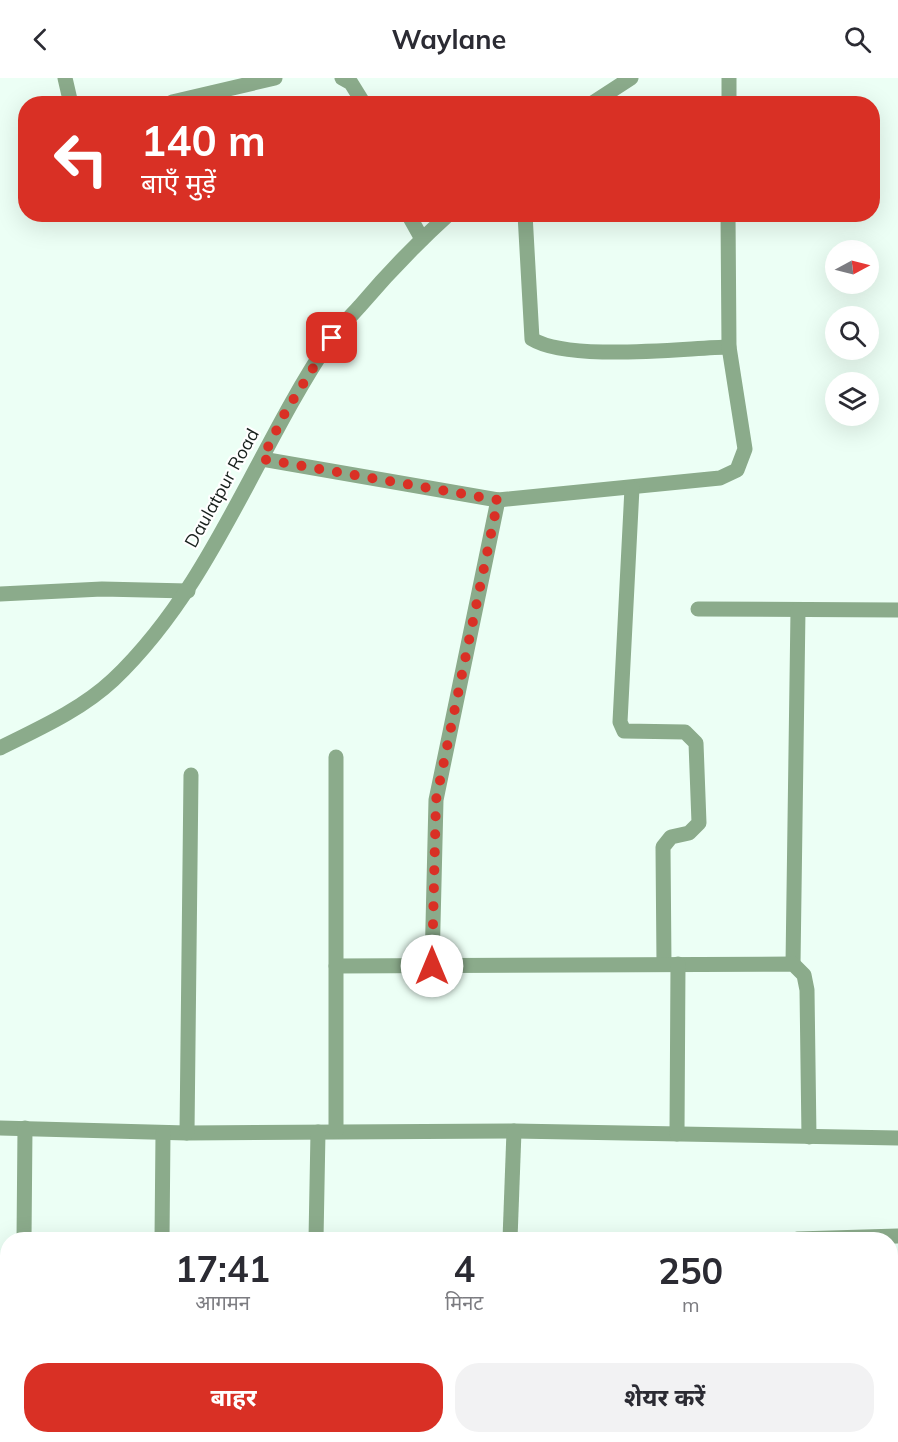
<!DOCTYPE html>
<html lang="hi">
<meta charset="utf-8">
<style>
body{margin:0;font-family:Mulish,"Noto Sans Devanagari",sans-serif;background:#f2f2f3;color:#2b2b33;height:100vh;display:flex;flex-direction:column;font-size:22px;white-space:nowrap}
*{box-sizing:border-box;margin:0}
p{font-size:20px;color:#7c7c81}
.icon{flex:none;width:33px;height:33px;fill:none;stroke:currentColor;stroke-width:2;stroke-linecap:round;stroke-linejoin:round}
.map{position:relative;flex:1;overflow:hidden}
.drawer{position:absolute;left:0px;top:1154px;width:898px;height:212px;display:flex;flex-direction:column;background:#fff;border-radius:24px 24px 0 0;box-shadow:0 6px 24px #0002}
.drawer>*{flex:none}
.guide{position:absolute;left:18px;top:18px;width:862px;height:126px;border-radius:24px;box-shadow:0 6px 24px #0002;background:#d93025;color:#fff;overflow:hidden}
.needle{width:39px;rotate:83deg}
.tools{position:absolute;left:825px;top:162px;display:grid;gap:12px}
.tools a{display:grid;place-items:center;width:54px;height:54px;border-radius:50%;background:#fff;box-shadow:0 6px 24px #0002;font-size:30px}
.pin{position:absolute;display:grid;place-items:center;width:51px;height:51px;color:#fff;margin:-26px;border-radius:12px;box-shadow:0 3px 9px #0006}
.me{position:absolute;width:66px;margin:-33px;rotate:0deg;stroke-linejoin:round;filter:drop-shadow(0 0 4px #0008)}
.turn{display:flex;align-items:center;gap:21px;height:126px;padding:0 24px;font-size:27px}
.turn .icon{width:78px;height:78px;stroke-width:2.5}
.turn b{display:block;font-size:42px;line-height:51px}
.eta{display:flex;justify-content:space-evenly;align-items:center;height:102px;text-align:center}
.eta b{font-size:36px;font-weight:700;line-height:42px}
.cta{display:flex;gap:12px;margin-top:auto;padding:12px 24px}
.cta a{flex:1;height:69px;border-radius:24px;background:#d93025;color:#fff;font-size:24px;font-weight:700;line-height:69px;text-align:center}
.cta a+a{background:#f2f2f3;color:#2b2b33}
header{display:flex;justify-content:space-between;align-items:center;height:78px;padding:0 24px;background:#fff;font-size:27px;font-weight:700}
.map>svg:first-child{display:block}
</style>
<header><svg class="icon" aria-label="back" viewBox="0 0 24 24"><path d="M15 5l-7 7 7 7"/></svg>Waylane<svg class="icon" aria-label="search" viewBox="0 0 24 24"><circle cx="10" cy="10" r="6"/><path d="M15 15l6 6"/></svg></header>
<div class="map">
<svg width="898" height="1364" viewBox="0 0 898 1364">
<rect width="100%" height="100%" fill="#ecfff5"/>
<g fill="none" stroke-linecap="round" stroke-linejoin="round">
<g stroke="#8bab8b" stroke-width="15">
<path d="M 65,0 L 71,26"/>
<path d="M 342,0 L 351,5 L 364,26"/>
<path d="M 172,24 L 275,0"/>
<path d="M 591,26 L 631,0"/>
<path d="M 729,26 L 729,0"/>
<path d="M 408,136 L 422,161"/>
<path d="M 525,136 L 532,261 C 569,284 683,270 729,269"/>
<path d="M 262,381 L 498,422 L 720,400 L 737,392 L 745,371 L 729,269 L 728,136"/>
<path d="M 632,410 L 620,644 L 624,653 L 685,654 L 696,665 L 699,745 L 689,755 L 671,759 L 663,769 L 664,886"/>
<path d="M 0,516 L 102,511 L 188,513"/>
<path d="M 698,531 L 898,532"/>
<path d="M 0,670 C 38,651 81,632 113,602 C 212,508 255,373 330,262 C 339,250 350,239 360,228 C 388,195 417,165 449,136"/>
<path d="M 793,886 L 798,532"/>
<path d="M 336,888 L 793,886 L 804,897 L 807,912 L 809,1059"/>
<path d="M 432,888 L 436,722 L 498,422"/>
<path d="M 0,1050 L 187,1055 L 514,1053 L 898,1060"/>
<path d="M 336,1053 L 336,679"/>
<path d="M 187,1055 L 191,697"/>
<path d="M 677,1056 L 678,886"/>
<path d="M 24,1161 L 25,1050"/>
<path d="M 162,1161 L 163,1055"/>
<path d="M 316,1161 L 318,1054"/>
<path d="M 510,1161 L 514,1053"/>
<path d="M 797,1161 L 898,1158"/>
<path d="M 635,1358 L 635,1364"/>
<path d="M 21,1364 L 21,1358"/>
<path d="M 159,1364 L 159,1358"/>
<path d="M 490,1364 L 575,1358"/>
</g>
</g>
<g fill="none" stroke-linecap="round" stroke-linejoin="round">
<path stroke="#d93025" stroke-width="10" stroke-dasharray="0 18" d="M 332,260 L 286,333 L 262,381 L 498,422 L 436,722 L 432,888"/>
</g>
<g text-anchor="middle" stroke-width="4.5" stroke-linejoin="round" paint-order="stroke">
<g font-size="18" fill="#17201c" stroke="#fff">
<text transform="translate(222 410) rotate(-61)" y="6">Daulatpur Road</text>
</g>
</g>
</svg>
<div class="tools">
<a><svg class="needle" viewBox="-14 -14 28 28"><path d="M0-13l5 13h-10z" fill="#e53935"/><path d="M0 13l5-13h-10z" fill="#7c7c81"/></svg></a>
<a><svg class="icon" aria-label="search" viewBox="0 0 24 24"><circle cx="10" cy="10" r="6"/><path d="M15 15l6 6"/></svg></a>
<a><svg class="icon" aria-label="layers" viewBox="0 0 24 24"><path d="M12 4l9 5-9 5-9-5zM3 14l9 5 9-5"/></svg></a>
</div>
<div class="pin" style="left:332px;top:260px;background:#d93025"><svg class="icon" aria-label="arrive" viewBox="0 0 24 24"><path d="M6 21V4h12l-3 4 3 4H6"/></svg></div>
<svg class="me" style="left:432px;top:888px" viewBox="-20 -20 40 40"><circle r="19" fill="#fff"/><path d="M0-13L10 11 0 6-10 11z" fill="#d93025"/></svg>
<div class="guide">
<div class="turn"><svg class="icon" aria-label="left" viewBox="0 0 24 24"><path d="M17 20v-9H6M10 6l-5 5 5 5"/></svg><div><b>140 m</b>बाएँ मुड़ें</div></div>
</div>
<section class="drawer">
<div class="eta">
<div><b>17:41</b><p>आगमन</p></div>
<div><b>4</b><p>मिनट</p></div>
<div><b>250</b><p>m</p></div>
</div>
<div class="cta"><a>बाहर</a><a>शेयर करें</a></div>
</section>
</div>
